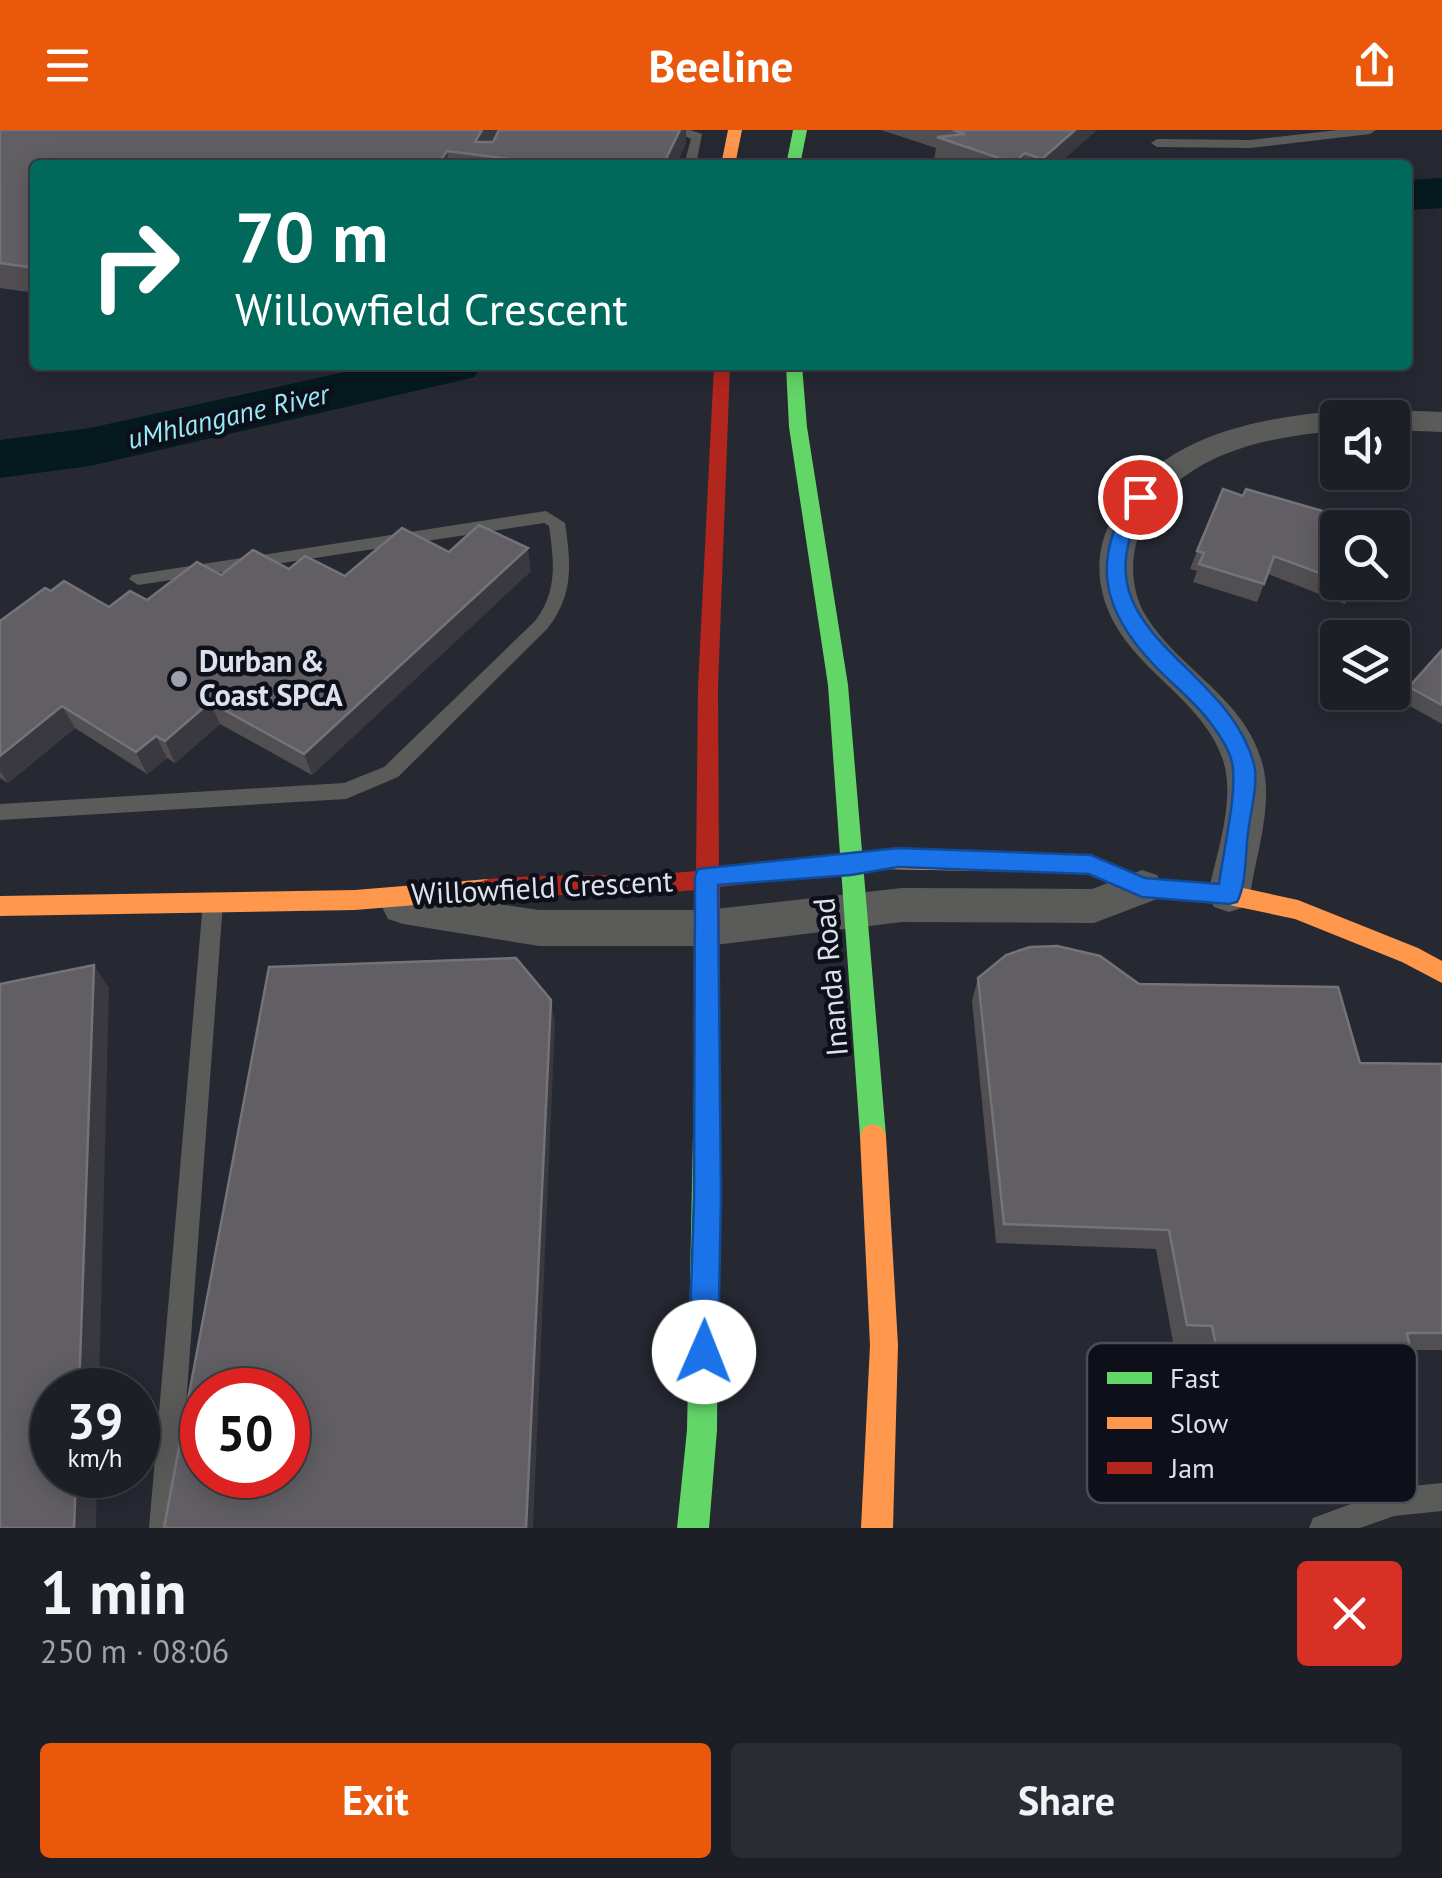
<!DOCTYPE html>
<meta charset="utf-8">
<style>
body{margin:0;font-family:"PT Sans",sans-serif;background:#292c32;color:#f1f3f6;height:100vh;display:flex;flex-direction:column;font-size:38px;white-space:nowrap}
*{box-sizing:border-box;margin:0}
p{font-size:32px;color:#a0a2a7}
.icon{flex:none;width:55px;height:55px;fill:none;stroke:currentColor;stroke-width:2;stroke-linecap:round;stroke-linejoin:round}
.map{position:relative;height:1398px;overflow:hidden}
.drawer{display:flex;flex-direction:column;background:#1c1f26;flex:1}
.drawer>*{flex:none}
.hud{position:absolute;left:30px;top:30px;width:1382px;height:210px;border-radius:10px;box-shadow:0 5px 25px #0003,0 0 0 2px #3a3d43;background:#00695c;color:#fff;overflow:hidden}
.controls{position:absolute;left:1320px;top:270px;display:grid;gap:20px}
.controls a{display:grid;place-items:center;width:90px;height:90px;border-radius:10px;background:#1c1f26;box-shadow:0 5px 25px #0003,0 0 0 2px #3a3d43;font-size:50px}
.speed{position:absolute;left:30px;top:1238px;display:flex;gap:20px;font-size:50px;font-weight:700;text-align:center}
.speed>*{display:grid;place-content:center;width:130px;height:130px;border-radius:50%;background:#1c1f26;box-shadow:0 5px 25px #0003,0 0 0 2px #3a3d43;line-height:1}
.speed small{font-size:25px;font-weight:400}
.speed .limit{border:15px solid #d22;background:#fff;color:#111}
.pin{position:absolute;display:grid;place-items:center;width:85px;height:85px;color:#fff;margin:-42px;border:5px solid #fff;border-radius:50%;box-shadow:0 2px 10px #0007}
.me{position:absolute;width:110px;margin:-55px;rotate:1deg;stroke-linejoin:round;filter:drop-shadow(0 0 8px #0008)}
.turn{display:flex;align-items:center;gap:35px;height:210px;padding:0 40px;font-size:45px}
.turn .icon{width:130px;height:130px;stroke-width:2.5}
.turn b{display:block;font-size:70px;line-height:85px}
.round{display:grid;place-items:center;flex:none;width:105px;height:105px;border-radius:10px;background:#292c32}
.headline{display:flex;align-items:center;justify-content:space-between;height:170px;padding:0 40px}
h1{font-size:60px;font-weight:700;line-height:75px}
.primary-button{display:flex;gap:20px;margin-top:auto;padding:20px 40px}
.primary-button a{flex:1;height:115px;border-radius:10px;background:#ea580c;color:#fff;font-size:40px;font-weight:700;line-height:115px;text-align:center}
.primary-button a+a{background:#292c32;color:#f1f3f6}
header{display:flex;justify-content:space-between;align-items:center;height:130px;padding:0 40px;background:#ea580c;color:#fff;font-size:45px;font-weight:700}
.map>svg:first-child{display:block}
</style>
<header><svg class="icon" aria-label="menu" viewBox="0 0 24 24"><path d="M4 6h16M4 12h16M4 18h16"/></svg>Beeline<svg class="icon" aria-label="share" viewBox="0 0 24 24"><path d="M12 15V3M7 8l5-5 5 5M5 13v7h14v-7"/></svg></header>
<div class="map">
<svg width="1442" height="1398" viewBox="0 0 1442 1398">
<rect width="100%" height="100%" fill="#262932"/>
<g fill="none" stroke-linecap="round" stroke-linejoin="round">
<g fill="#051a1f" fill-rule="evenodd">
<path d="M 1442,48 L 1442,78 L 1408,80 L 1408,50 Z"/>
<path d="M 377,235 L 482,235 L 474,247 L 454,252 L 90,336 L 0,348 L 0,310 L 90,298 Z"/>
</g>
<g fill="#5b5c5a" fill-rule="evenodd">
<path d="M 672,0 L 690,0 L 702,4 L 696,35 L 684,35 L 691,9 Z"/>
<path d="M 1338,0 L 1376,0 L 1370,4 L 1250,18 L 1157,17 L 1151,13 L 1157,9 L 1250,10 Z"/>
<path d="M 546,381 L 565,393 C 571,434 574,465 547,499 L 398,647 L 346,669 L 0,690 L 0,674 L 344,653 L 384,637 L 535,491 C 558,461 554,431 549,396 L 544,393 L 138,455 L 129,449 L 132,445 Z"/>
<path d="M 213,763 L 220,766 L 223,772 L 177,1398 L 149,1398 L 203,772 L 206,766 Z"/>
<path d="M 1442,1353 L 1442,1381 L 1394,1386 L 1360,1398 L 1309,1398 L 1313,1388 L 1394,1358 Z"/>
</g>
<g fill="#5b5c5a" fill-rule="evenodd">
<path d="M 1392,280 L 1442,282 L 1442,302 L 1392,300 L 1392,288 L 1378,288 Z"/>
<path d="M 1338,281 L 1351,288 L 1338,288 L 1338,301 C 1261,307 1171,326 1139,405 C 1129,430 1132,464 1146,486 C 1180,541 1247,569 1263,636 C 1273,676 1256,725 1250,765 L 1244,777 L 1229,782 L 1214,777 L 1208,765 C 1216,724 1236,671 1223,630 C 1205,576 1148,547 1119,501 C 1099,470 1093,433 1107,399 C 1146,310 1250,288 1338,281 Z"/>
<path d="M 1142,740 L 1157,745 L 1163,757 L 1157,769 L 1094,793 L 902,792 L 706,816 L 539,816 L 403,794 L 388,789 L 382,777 L 388,765 L 403,760 L 539,780 L 706,780 L 902,758 L 1092,759 Z"/>
</g>
<g fill="#63d668" fill-rule="evenodd">
<path d="M 793,0 L 807,0 L 800,35 L 786,35 Z"/>
<path d="M 786,235 L 802,235 L 807,297 L 848,555 L 886,1006 L 882,1015 L 873,1018 L 864,1015 L 860,1006 L 828,555 L 789,297 Z"/>
<path d="M 708,847 L 717,851 L 720,858 L 717,1300 L 709,1398 L 677,1398 L 687,1300 L 696,858 L 699,851 Z"/>
</g>
<g fill="#ff974d" fill-rule="evenodd">
<path d="M 728,0 L 742,0 L 735,35 L 721,35 Z"/>
<path d="M 882,721 L 1091,725 L 1144,748 L 1229,755 L 1298,770 L 1418,818 L 1442,831 L 1442,853 L 1402,832 L 1295,789 L 1229,775 L 1142,767 L 1089,743 L 882,739 L 874,737 L 871,730 L 874,723 Z"/>
<path d="M 488,749 L 496,752 L 500,759 L 496,766 L 488,769 L 355,780 L 0,786 L 0,766 L 355,760 Z"/>
<path d="M 873,994 L 882,997 L 886,1006 L 898,1215 L 893,1398 L 861,1398 L 870,1215 L 860,1006 L 864,997 Z"/>
</g>
<path fill="#b3261e" fill-rule="evenodd" d="M 714,235 L 730,235 L 718,557 L 719,738 L 882,721 L 890,723 L 893,730 L 890,737 L 882,739 L 720,757 L 720,858 L 717,865 L 708,869 L 699,865 L 696,858 L 696,760 C 627,767 558,762 488,769 L 480,766 L 476,759 L 480,752 L 488,749 C 558,743 627,748 696,741 L 698,557 Z"/>
</g>
<g fill="#524f53">
<path d="M 0,0 L 686,0 L 686,13 L 676,35 L 35,35 L 35,163 L 0,158 Z"/>
<path d="M 881,0 L 1097,0 L 1057,35 L 948,35 L 934,30 L 936,18 Z"/>
<path d="M 1243,366 L 1340,386 L 1337,392 L 1338,452 L 1357,452 L 1345,474 L 1268,444 L 1257,472 L 1193,452 L 1197,441 L 1190,439 L 1197,421 Z"/>
<path d="M 449,422 L 531,441 L 312,645 L 220,594 L 175,633 L 167,628 L 147,644 L 75,598 L 8,653 L 0,648 L 0,491 L 51,461 L 109,477 L 147,470 L 221,445 L 289,439 L 345,446 Z"/>
<path d="M 1442,520 L 1442,594 L 1401,571 L 1409,557 Z"/>
<path d="M 978,848 L 1139,854 L 1360,933 L 1442,934 L 1442,1220 L 1410,1220 L 1414,1238 L 1393,1253 L 1204,1246 L 1198,1212 L 1173,1212 L 1156,1119 L 996,1113 L 972,871 Z"/>
</g>
<g fill="#3a393f">
<path d="M 482,0 L 500,0 L 485,26 L 475,12 Z"/>
<path d="M 680,0 L 686,0 L 686,13 L 676,35 L 663,35 Z"/>
<path d="M 1075,0 L 1097,0 L 1057,35 L 1040,35 L 1042,29 Z"/>
<path d="M 447,21 L 449,35 L 437,35 Z"/>
<path d="M 1025,23 L 1023,35 L 1014,35 L 1014,33 Z"/>
<path d="M 528,418 L 531,441 L 312,645 L 304,624 Z"/>
<path d="M 210,572 L 220,594 L 175,633 L 165,611 Z"/>
<path d="M 62,576 L 75,598 L 8,653 L 0,641 L 0,626 Z"/>
<path d="M 156,606 L 167,628 L 147,644 L 136,622 Z"/>
<path d="M 94,835 L 109,858 L 99,1260 L 79,1260 Z"/>
<path d="M 551,870 L 555,893 L 533,1398 L 526,1398 Z"/>
<path d="M 76,1345 L 97,1345 L 96,1398 L 74,1398 Z"/>
</g>
<g fill="#615f63" stroke="#747379" stroke-width="2.5" fill-rule="evenodd">
<path d="M 0,0 L 482,0 L 475,12 L 493,12 L 499,0 L 680,0 L 663,35 L 556,35 L 447,21 L 437,35 L 35,35 L 35,138 L 0,133 Z"/>
<path d="M 953,0 L 1075,0 L 1042,29 L 1025,23 L 1014,33 L 937,7 L 965,4 Z"/>
<path d="M 1223,359 L 1243,366 L 1246,359 L 1340,386 L 1335,391 L 1352,398 L 1338,398 L 1338,450 L 1274,426 L 1264,454 L 1199,434 L 1204,423 L 1197,421 Z"/>
<path d="M 479,395 L 528,418 L 304,624 L 210,572 L 165,611 L 156,606 L 136,622 L 62,576 L 0,626 L 0,491 L 45,458 L 51,461 L 64,451 L 109,477 L 130,461 L 147,470 L 197,432 L 221,445 L 253,420 L 289,439 L 305,426 L 345,446 L 402,398 L 449,422 Z"/>
<path d="M 1442,520 L 1442,575 L 1409,557 Z"/>
<path d="M 1057,816 L 1100,826 L 1139,854 L 1338,857 L 1360,933 L 1442,934 L 1442,1203 L 1407,1203 L 1414,1238 L 1219,1231 L 1212,1196 L 1187,1195 L 1169,1100 L 1004,1094 L 978,848 L 1006,825 L 1030,817 Z"/>
<path d="M 516,828 L 551,870 L 526,1398 L 164,1398 L 269,837 ZM 202,1260 L 288,1260 L 288,1345 L 202,1345 Z"/>
<path d="M 94,835 L 79,1260 L 52,1260 L 52,1345 L 76,1345 L 74,1398 L 0,1398 L 0,854 Z"/>
</g>
<path fill="#1a73e8" stroke="#114b97" stroke-width="2.5" d="M 1140,361 L 1149,367 C 1066,501 1226,528 1254,634 C 1259,654 1250,683 1248,703 C 1245,724 1247,753 1237,772 L 1229,774 L 1142,767 L 1089,744 L 898,737 L 851,745 L 718,755 L 721,1067 L 718,1222 L 714,1232 L 704,1237 L 693,1232 L 689,1222 L 694,1067 L 695,746 L 698,739 L 898,718 L 1091,725 L 1145,748 L 1219,754 C 1223,723 1236,668 1233,639 C 1232,622 1219,604 1209,591 C 1193,570 1173,555 1155,536 C 1100,479 1091,429 1133,363 Z"/>
<circle fill="#9ca1ac" stroke="#0d1018" stroke-width="4" cx="179" cy="549" r="10"/>
<g text-anchor="middle" stroke-width="9" stroke-linejoin="round" paint-order="stroke">
<g font-size="28" font-style="italic" fill="#97eafa" stroke="#0d1018">
<text transform="translate(228 286) rotate(-13)" y="10">uMhlangane River</text>
</g>
<g font-size="30" font-weight="bold" fill="#dce1ed" stroke="#0d1018" text-anchor="start">
<text x="199" y="542">Durban &amp;<tspan x="199" dy="34">Coast SPCA</tspan></text>
</g>
<g font-size="30" fill="#dce1ed" stroke="#0d1018">
<text transform="translate(542 758) rotate(-3)" y="10">Willowfield Crescent</text>
<text transform="translate(831 847) rotate(-95)" y="10">Inanda Road</text>
</g>
</g>
<rect x="1087" y="1213" width="330" height="160" rx="15" fill="#0d1018" stroke="#4b4f58" stroke-width="2.5"/>
<rect x="1107" y="1242" width="45" height="12" fill="#63d668"/>
<rect x="1107" y="1287" width="45" height="12" fill="#ff974d"/>
<rect x="1107" y="1332" width="45" height="12" fill="#b3261e"/>
<g font-size="28" fill="#dce1ed">
<text x="1170" y="1258">Fast</text>
<text x="1170" y="1303">Slow</text>
<text x="1170" y="1348">Jam</text>
</g>
</svg>
<div class="controls">
<a><svg class="icon" aria-label="sound" viewBox="0 0 24 24"><path d="M4 9h4l5-4v14l-5-4H4zM17 9q2 3 0 6"/></svg></a>
<a><svg class="icon" aria-label="search" viewBox="0 0 24 24"><circle cx="10" cy="10" r="6"/><path d="M15 15l6 6"/></svg></a>
<a><svg class="icon" aria-label="layers" viewBox="0 0 24 24"><path d="M12 4l9 5-9 5-9-5zM3 14l9 5 9-5"/></svg></a>
</div>
<div class="speed"><div>39<small>km/h</small></div><div class="limit">50</div></div>
<div class="pin" style="left:1140px;top:367px;background:#d93025"><svg class="icon" aria-label="arrive" viewBox="0 0 24 24"><path d="M6 21V4h12l-3 4 3 4H6"/></svg></div>
<svg class="me" style="left:704px;top:1222px" viewBox="-20 -20 40 40"><circle r="19" fill="#fff"/><path d="M0-13L10 11 0 6-10 11z" fill="#1a73e8"/></svg>
<div class="hud">
<div class="turn"><svg class="icon" aria-label="right" viewBox="0 0 24 24"><path d="M7 20v-9h11M14 6l5 5-5 5"/></svg><div><b>70 m</b>Willowfield Crescent</div></div>
</div>
</div>
<section class="drawer">
<div class="headline"><div><h1>1 min</h1><p>250 m · 08:06</p></div><a class="round" style="background:#d93025;color:#fff"><svg class="icon" aria-label="close" viewBox="0 0 24 24"><path d="M6 6l12 12M18 6L6 18"/></svg></a></div>
<div class="primary-button"><a>Exit</a><a>Share</a></div>
</section>
